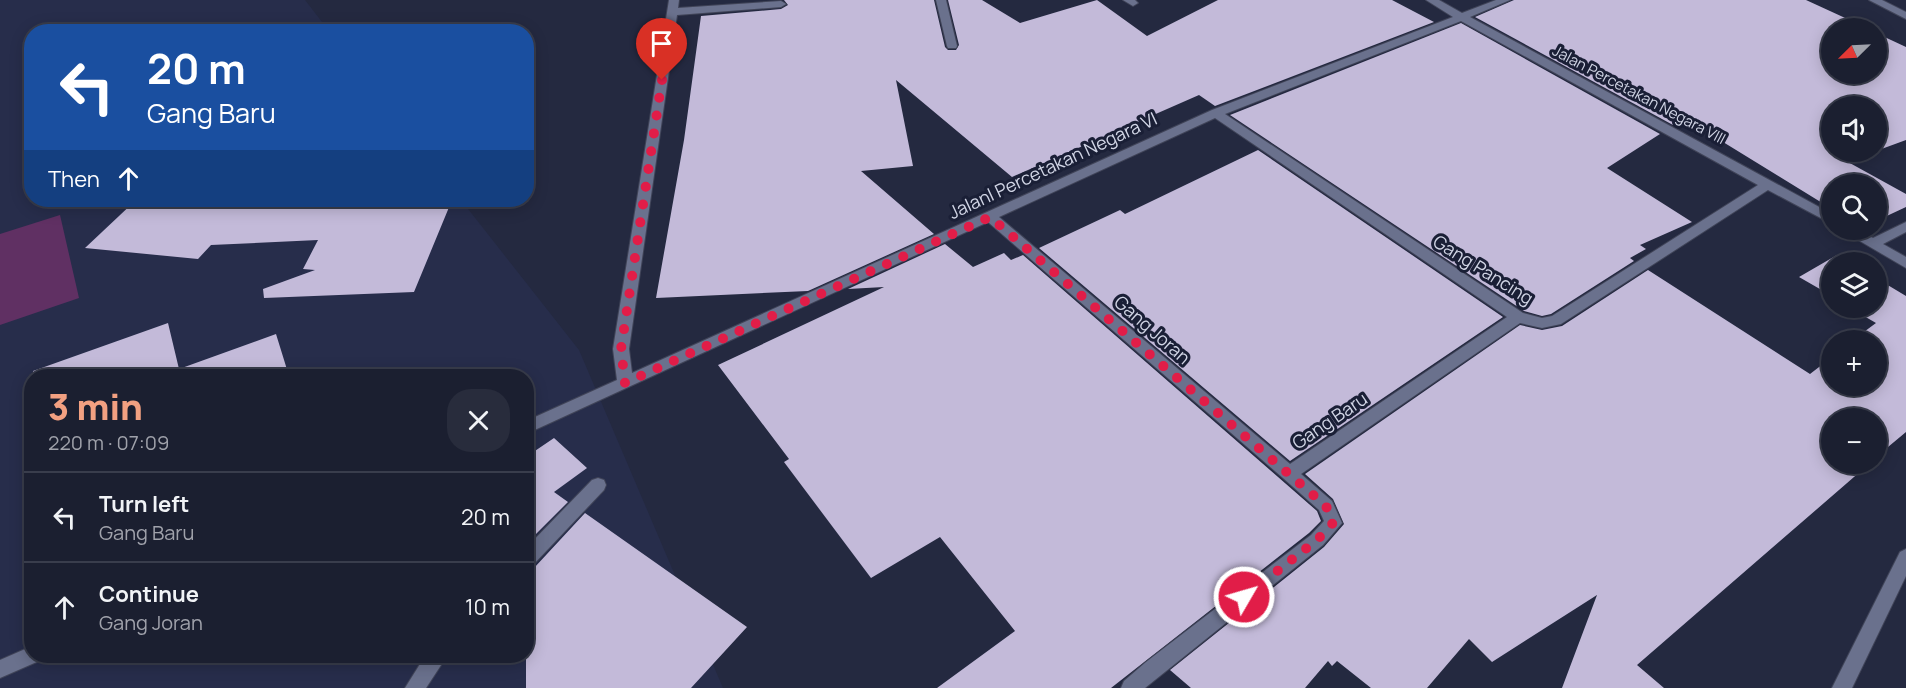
<!DOCTYPE html>
<meta charset="utf-8">
<style>
body{margin:0;font-family:Manrope,sans-serif;background:#282c3c;color:#f1f3f6;height:100vh;display:flex;flex-direction:column;font-size:22px;white-space:nowrap}
*{box-sizing:border-box;margin:0}
p{font-size:20px;color:#a0a2ab}
.icon{flex:none;width:33px;height:33px;fill:none;stroke:currentColor;stroke-width:2;stroke-linecap:round;stroke-linejoin:round}
.map{position:relative;flex:1;overflow:hidden}
.side{position:absolute;left:24px;top:369px;width:510px;height:294px;display:flex;flex-direction:column;background:#1b1f30;border-radius:24px;box-shadow:0 3px 15px #0003,0 0 0 2px #393d4c}
.side>*{flex:none}
.guide{position:absolute;left:24px;top:24px;width:510px;height:183px;border-radius:24px;box-shadow:0 3px 15px #0003,0 0 0 2px #393d4c;background:#1a4fa0;color:#fff;overflow:hidden}
.needle{width:39px;rotate:246deg}
.tools{position:absolute;left:1821px;top:18px;display:grid;gap:12px}
.tools a{display:grid;place-items:center;width:66px;height:66px;border-radius:50%;background:#1b1f30;box-shadow:0 3px 15px #0003,0 0 0 2px #393d4c;font-size:30px}
.pin{position:absolute;display:grid;place-items:center;width:51px;height:51px;color:#fff;margin:-62px -26px;border-radius:50% 50% 50% 0;rotate:-45deg;box-shadow:0 0 6px #0007}
.pin .icon{rotate:45deg}
.me{position:absolute;width:66px;margin:-33px;rotate:52deg;stroke-linejoin:round;filter:drop-shadow(0 0 4px #0008)}
.turn{display:flex;align-items:center;gap:21px;height:126px;padding:0 24px;font-size:27px}
.turn .icon{width:78px;height:78px;stroke-width:2.5}
.turn b{display:block;font-size:42px;line-height:51px}
.then{display:flex;align-items:center;height:57px;padding:0 24px;background:#0003;gap:12px;font-size:22px}
.round{display:grid;place-items:center;flex:none;width:63px;height:63px;border-radius:24px;background:#282c3c}
.overview{display:flex;align-items:center;justify-content:space-between;height:102px;padding:0 24px}
h1{font-size:36px;font-weight:800;line-height:45px;color:#f2a081}
ul{padding:0;list-style:none}
li{display:flex;align-items:center;gap:18px;height:90px;padding:0 24px;border-top:2px solid #393d4c}
li div{flex:1}
li b{display:block;font-size:22px}
li em{font-style:normal}
.map>svg:first-child{display:block}
</style>
<div class="map">
<svg width="1906" height="688" viewBox="0 0 1906 688">
<rect width="100%" height="100%" fill="#242940"/>
<path fill="#272d4b" fill-rule="evenodd" d="M 0,0 L 305,0 L 329,31 L 32,32 L 32,200 L 461,200 L 579,350 L 723,688 L 0,688 ZM 32,376 L 526,376 L 526,656 L 32,656 Z"/>
<path fill="#603063" d="M 60,215 L 79,298 L 0,325 L 0,234 Z"/>
<g fill="#c3bad9">
<path d="M 784,0 L 934,0 L 945,47 L 948,50 L 956,50 L 959,45 L 948,0 L 982,0 L 1020,23 L 1097,0 L 1147,36 L 1218,0 L 1392,0 L 1434,22 L 1215,106 L 1199,95 L 1012,177 L 896,80 L 913,166 L 861,171 L 934,234 L 808,291 L 656,298 L 684,140 L 701,16 L 781,9 L 788,5 Z"/>
<path d="M 1514,0 L 1806,0 L 1867,28 L 1832,28 L 1832,74 L 1876,74 L 1876,33 L 1906,47 L 1906,140 L 1876,151 L 1876,106 L 1832,106 L 1832,152 L 1876,152 L 1848,162 L 1906,194 L 1906,207 L 1876,221 L 1876,184 L 1832,184 L 1832,209 L 1684,118 L 1673,125 L 1475,17 Z"/>
<path d="M 1461,23 L 1660,134 L 1607,168 L 1692,222 L 1640,245 L 1646,249 L 1630,258 L 1634,261 L 1551,314 L 1542,316 L 1524,311 L 1230,115 Z"/>
<path d="M 1258,150 L 1503,317 L 1290,461 L 1039,248 L 1120,210 L 1125,214 Z"/>
<path d="M 136,200 L 452,200 L 414,292 L 264,298 L 263,289 L 315,270 L 303,269 L 318,240 L 211,245 L 198,259 L 85,248 Z"/>
<path d="M 945,244 L 973,267 L 1004,253 L 1011,260 L 1023,255 L 1317,511 L 1321,521 L 1309,533 L 1111,688 L 937,688 L 1015,631 L 940,537 L 871,578 L 784,462 L 789,459 L 718,365 L 884,287 L 848,289 Z"/>
<path d="M 1837,255 L 1849,262 L 1832,262 L 1832,296 L 1799,277 Z"/>
<path d="M 1648,270 L 1810,374 L 1832,357 L 1832,386 L 1876,386 L 1876,340 L 1853,340 L 1876,323 L 1850,308 L 1876,308 L 1876,278 L 1906,296 L 1906,432 L 1876,457 L 1876,418 L 1832,418 L 1832,464 L 1869,464 L 1637,665 L 1664,688 L 1562,688 L 1597,595 L 1492,662 L 1469,639 L 1427,688 L 1371,688 L 1337,661 L 1332,666 L 1328,661 L 1305,688 L 1191,688 L 1170,670 L 1324,547 L 1344,524 L 1333,499 L 1305,474 L 1520,325 L 1542,330 L 1562,326 Z"/>
<path d="M 168,323 L 179,369 L 276,334 L 289,376 L 34,376 L 33,371 Z"/>
<path d="M 554,438 L 587,468 L 554,492 L 568,502 L 526,544 L 526,457 Z"/>
<path d="M 585,513 L 747,627 L 691,688 L 526,688 L 526,571 L 534,568 Z"/>
</g>
<g fill="none" stroke-linecap="round" stroke-linejoin="round">
<defs>
<g id="lane">
<path d="M 598,478 L 604,480 L 606,485 L 604,490 L 532,566 L 526,569 L 526,548 L 592,480 Z"/>
<path d="M 1906,549 L 1906,576 L 1852,688 L 1832,688 L 1900,552 Z"/>
<path d="M 425,656 L 447,656 L 426,688 L 405,688 Z"/>
</g>
<g id="street">
<path d="M 669,0 L 679,0 L 678,8 L 781,1 L 786,4 L 781,7 L 677,15 L 629,349 L 632,373 L 1212,110 L 1453,17 L 1426,0 L 1439,0 L 1462,13 L 1496,0 L 1510,0 L 1470,17 L 1832,214 L 1832,224 L 1768,190 L 1561,324 L 1542,328 L 1520,323 L 1301,474 L 1332,501 L 1342,523 L 1323,545 L 1145,688 L 1121,688 L 1124,681 L 1146,662 L 1311,535 L 1324,521 L 1319,510 L 1283,478 L 988,222 L 526,434 L 526,421 L 617,380 L 613,349 ZM 1461,21 L 1758,185 L 1552,316 L 1542,318 L 1523,313 L 1225,114 ZM 1215,118 L 1507,317 L 1290,464 L 999,217 Z"/>
<path d="M 936,0 L 946,0 L 957,46 L 956,48 L 948,48 L 947,46 Z"/>
<path d="M 1123,0 L 1135,0 L 1138,3 L 1133,6 Z"/>
<path d="M 1869,0 L 1882,0 L 1906,12 L 1906,19 Z"/>
<path d="M 1906,222 L 1906,232 L 1883,244 L 1906,257 L 1906,268 L 1841,230 L 1857,230 L 1873,238 Z"/>
<path d="M 32,646 L 32,656 L 41,656 L 39,661 L 0,678 L 0,660 Z"/>
</g>
</defs>
<use href="#lane" stroke="#404458" stroke-width="2"/>
<use href="#street" stroke="#404458" stroke-width="2"/>
<use href="#lane" fill="#6a718d" fill-rule="evenodd"/>
<use href="#street" fill="#6a718d" fill-rule="evenodd"/>
</g>
<g fill="none" stroke-linecap="round" stroke-linejoin="round">
<path stroke="#e11d48" stroke-width="10" stroke-dasharray="0 18" d="M 662,80 L 621,349 L 625,383 L 990,217 L 1326,506 L 1333,523 L 1317,540 L 1244,597"/>
</g>
<g text-anchor="middle" stroke-width="6" stroke-linejoin="round" paint-order="stroke">
<g font-size="15" fill="#d1d5e5" stroke="#1a1f36">
<text transform="translate(1639 95) rotate(28)" y="5">Jalan Percetakan Negara VIII</text>
</g>
<g font-size="18" fill="#d1d5e5" stroke="#1a1f36">
<text transform="translate(1053 166) rotate(-25)" y="6">Jalanl Percetakan Negara VI</text>
<text transform="translate(1483 270) rotate(32)" y="6">Gang Pancing</text>
<text transform="translate(1152 330) rotate(41)" y="6">Gang Joran</text>
<text transform="translate(1330 421) rotate(-34)" y="6">Gang Baru</text>
</g>
</g>
</svg>
<div class="tools">
<a><svg class="needle" viewBox="-14 -14 28 28"><path d="M0-13l5 13h-10z" fill="#e53935"/><path d="M0 13l5-13h-10z" fill="#a0a2ab"/></svg></a>
<a><svg class="icon" aria-label="sound" viewBox="0 0 24 24"><path d="M4 9h4l5-4v14l-5-4H4zM17 9q2 3 0 6"/></svg></a>
<a><svg class="icon" aria-label="search" viewBox="0 0 24 24"><circle cx="10" cy="10" r="6"/><path d="M15 15l6 6"/></svg></a>
<a><svg class="icon" aria-label="layers" viewBox="0 0 24 24"><path d="M12 4l9 5-9 5-9-5zM3 14l9 5 9-5"/></svg></a>
<a>+</a>
<a>−</a>
</div>
<div class="pin" style="left:662px;top:80px;background:#d93025"><svg class="icon" aria-label="arrive" viewBox="0 0 24 24"><path d="M6 21V4h12l-3 4 3 4H6"/></svg></div>
<svg class="me" style="left:1244px;top:597px" viewBox="-20 -20 40 40"><circle r="17" fill="#e11d48" stroke="#fff" stroke-width="3"/><path d="M0-11L8 9 0 5-8 9z" fill="#fff"/></svg>
<div class="guide">
<div class="turn"><svg class="icon" aria-label="left" viewBox="0 0 24 24"><path d="M17 20v-9H6M10 6l-5 5 5 5"/></svg><div><b>20 m</b>Gang Baru</div></div>
<div class="then">Then<svg class="icon" aria-label="ahead" viewBox="0 0 24 24"><path d="M12 20V5M6 11l6-6 6 6"/></svg></div>
</div>
<section class="side">
<div class="overview"><div><h1>3 min</h1><p>220 m · 07:09</p></div><a class="round"><svg class="icon" aria-label="close" viewBox="0 0 24 24"><path d="M6 6l12 12M18 6L6 18"/></svg></a></div>
<ul>
<li><svg class="icon" aria-label="left" viewBox="0 0 24 24"><path d="M17 20v-9H6M10 6l-5 5 5 5"/></svg><div><b>Turn left</b><p>Gang Baru</p></div><em>20 m</em></li>
<li><svg class="icon" aria-label="ahead" viewBox="0 0 24 24"><path d="M12 20V5M6 11l6-6 6 6"/></svg><div><b>Continue</b><p>Gang Joran</p></div><em>10 m</em></li>
</ul>
</section>
</div>
